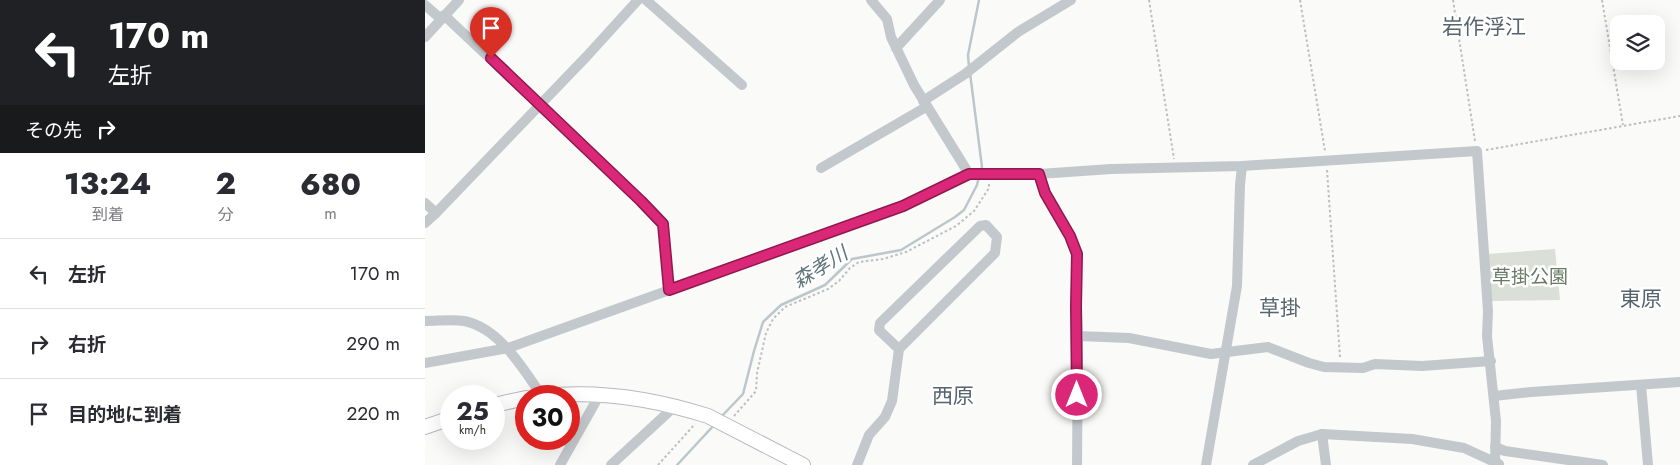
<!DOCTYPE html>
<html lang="ja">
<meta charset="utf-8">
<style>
body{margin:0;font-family:Jost,"Noto Sans JP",sans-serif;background:#f7f7f7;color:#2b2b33;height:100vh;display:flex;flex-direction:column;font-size:19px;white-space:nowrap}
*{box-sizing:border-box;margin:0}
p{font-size:16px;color:#7c7c81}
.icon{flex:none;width:28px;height:28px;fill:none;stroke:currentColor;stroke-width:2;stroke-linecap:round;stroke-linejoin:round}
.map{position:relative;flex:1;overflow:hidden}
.details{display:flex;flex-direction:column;background:#fff;width:425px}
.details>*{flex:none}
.hud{background:#202124;color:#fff;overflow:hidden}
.fabs{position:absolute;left:1185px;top:15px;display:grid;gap:10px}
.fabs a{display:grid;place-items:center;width:55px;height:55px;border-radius:10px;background:#fff;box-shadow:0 5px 20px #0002;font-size:25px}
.speed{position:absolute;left:15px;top:385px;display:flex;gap:10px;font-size:25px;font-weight:700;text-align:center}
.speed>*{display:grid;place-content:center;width:65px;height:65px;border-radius:50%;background:#fff;box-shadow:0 5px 20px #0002;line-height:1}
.speed small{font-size:12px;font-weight:400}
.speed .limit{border:8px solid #d22;background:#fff;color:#111}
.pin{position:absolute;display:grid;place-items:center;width:42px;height:42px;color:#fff;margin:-51px -21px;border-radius:50% 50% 50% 0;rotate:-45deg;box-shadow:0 0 5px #0007}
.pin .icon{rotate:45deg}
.me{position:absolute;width:55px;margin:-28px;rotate:0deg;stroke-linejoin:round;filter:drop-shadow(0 0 4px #0008)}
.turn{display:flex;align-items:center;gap:18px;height:105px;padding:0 25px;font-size:22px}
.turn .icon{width:65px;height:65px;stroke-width:2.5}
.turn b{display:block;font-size:35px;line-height:42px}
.then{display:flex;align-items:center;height:48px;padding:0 25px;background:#0003;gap:10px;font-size:19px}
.eta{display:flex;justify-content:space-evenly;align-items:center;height:85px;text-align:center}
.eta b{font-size:30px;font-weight:800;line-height:35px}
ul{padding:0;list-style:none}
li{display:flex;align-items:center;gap:15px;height:70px;padding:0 25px;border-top:1px solid #e1e1e2}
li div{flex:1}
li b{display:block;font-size:19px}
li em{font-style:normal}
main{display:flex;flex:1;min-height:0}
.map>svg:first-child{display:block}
</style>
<main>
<section class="details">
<div class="hud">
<div class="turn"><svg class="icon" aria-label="left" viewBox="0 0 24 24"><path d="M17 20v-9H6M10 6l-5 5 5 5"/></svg><div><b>170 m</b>左折</div></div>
<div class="then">その先<svg class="icon" aria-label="right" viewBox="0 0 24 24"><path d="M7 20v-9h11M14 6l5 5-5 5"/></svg></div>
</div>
<div class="eta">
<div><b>13:24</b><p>到着</p></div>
<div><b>2</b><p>分</p></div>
<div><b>680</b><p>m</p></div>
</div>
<ul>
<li><svg class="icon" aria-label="left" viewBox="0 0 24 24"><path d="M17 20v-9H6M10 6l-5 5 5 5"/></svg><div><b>左折</b></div><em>170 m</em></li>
<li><svg class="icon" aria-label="right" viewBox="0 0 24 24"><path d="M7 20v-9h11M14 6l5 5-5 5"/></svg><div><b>右折</b></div><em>290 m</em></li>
<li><svg class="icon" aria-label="arrive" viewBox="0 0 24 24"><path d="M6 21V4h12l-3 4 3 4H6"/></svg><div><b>目的地に到着</b></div><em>220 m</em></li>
</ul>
</section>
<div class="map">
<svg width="1255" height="465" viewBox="0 0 1255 465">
<rect width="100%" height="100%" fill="#fafaf8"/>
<path fill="#dadfd7" d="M 1130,249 L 1135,300 L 1065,301 L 1062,254 Z"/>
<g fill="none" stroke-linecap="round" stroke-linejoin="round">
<g stroke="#bbc7cb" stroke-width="2.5">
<path d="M 544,67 L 543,55 L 554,0"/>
<path d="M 545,73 L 557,167 L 555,171"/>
<path d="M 295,418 L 318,394 L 329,351 L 338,322 L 356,305 L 400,285 L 427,259 L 476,250 L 530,217 L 539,210 L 552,185 L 554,177"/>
<path d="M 252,465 L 290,424"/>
</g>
<defs>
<g id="major">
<path d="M 119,396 C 175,390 230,399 283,416 L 378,465"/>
<path d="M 69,405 L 101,398"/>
<path d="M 0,427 L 26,418"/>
</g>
</defs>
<use href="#major" stroke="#b5babe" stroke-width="16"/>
<g stroke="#bbbfc2" stroke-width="2" stroke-dasharray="2.5 2.5" stroke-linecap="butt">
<path d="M 724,0 L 749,159"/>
<path d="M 875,0 L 900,151"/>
<path d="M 1028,0 L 1050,141"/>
<path d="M 1177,0 L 1198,125"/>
<path d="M 1061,150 L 1255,116"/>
<path d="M 902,170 L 915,357"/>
<path d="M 309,416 L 331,391 L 332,373 L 341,333 L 348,319 L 360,307 L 403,289 L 414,281 L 425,268 L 434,262 L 458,259 L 481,252 L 531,226 L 549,211 L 564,188 L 564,183"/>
<path d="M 233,465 L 270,424"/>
</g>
<g stroke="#c3c8cc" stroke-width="10">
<path d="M 221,0 L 317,85"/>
<path d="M 446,0 L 462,19 L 466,37 L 489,85 L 544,174 L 614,174 L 686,169 L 817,166 L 1052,151 L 1063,311 L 1062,336 L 1071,421 L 1070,465"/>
<path d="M 0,5 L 16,19"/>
<path d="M 19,15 L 216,201 L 238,224 L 244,290"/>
<path d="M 0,37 L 34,0"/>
<path d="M 471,48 L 515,0"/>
<path d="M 498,101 L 540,74 L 593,32 L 646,0"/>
<path d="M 396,168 L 501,107"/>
<path d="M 614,174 L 620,193 L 645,236 L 652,254 L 651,277 L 653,336 L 652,465"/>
<path d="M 0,203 L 11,213"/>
<path d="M 0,223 L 11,213 L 162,56 L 213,0"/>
<path d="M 0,321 C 13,321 27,319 39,321 C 75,328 98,369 117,396"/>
<path d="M 653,336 L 704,338 L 786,354 L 843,347 L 884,363 L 899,367 L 938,368 L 950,364 L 997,366 L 1066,361"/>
<path d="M 0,363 L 83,348 L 478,206 L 544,174"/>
<path d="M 1216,385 L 1223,465"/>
<path d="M 1069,396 L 1106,392 L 1255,382"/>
<path d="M 897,434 L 901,465"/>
<path d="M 1070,447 L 1080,451 L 1178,465"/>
<path d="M 135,465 L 175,394"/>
<path d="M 186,465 L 249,407"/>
<path d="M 432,465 L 444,435 L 460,417 L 467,401 L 474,349 L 570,253 L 572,237 L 561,225 L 555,226 L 455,323 L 454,330 L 474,349"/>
<path d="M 781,465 L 812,286 L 815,185 L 817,166"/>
<path d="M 828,465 L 873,441 L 897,434 L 987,439 L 1039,448 L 1074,464"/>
</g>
<use href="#major" stroke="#fff" stroke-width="14"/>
</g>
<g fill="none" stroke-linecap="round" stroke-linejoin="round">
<defs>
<path id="route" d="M 66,58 L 216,201 L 238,224 L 244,290 L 478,206 L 544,174 L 614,174 L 620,193 L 645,236 L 652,254 L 651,307 L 652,395"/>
</defs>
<use href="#route" stroke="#8e194d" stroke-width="12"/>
<use href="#route" stroke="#db2777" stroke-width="9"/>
</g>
<g text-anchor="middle" stroke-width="5" stroke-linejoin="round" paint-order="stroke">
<g font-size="19" fill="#687a64" stroke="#fff">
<text x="1105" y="283">草掛公園</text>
</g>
<g font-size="20" font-style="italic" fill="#60757c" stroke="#fff">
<text transform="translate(395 267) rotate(-32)" y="7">森孝川</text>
</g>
<g font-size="21" fill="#57646e" stroke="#fff">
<text x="1059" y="34">岩作浮江</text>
<text x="1216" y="306">東原</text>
<text x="855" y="315">草掛</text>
<text x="528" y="403">西原</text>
</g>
</g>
</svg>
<div class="fabs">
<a><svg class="icon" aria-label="layers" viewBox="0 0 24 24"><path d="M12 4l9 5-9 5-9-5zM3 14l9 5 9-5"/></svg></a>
</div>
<div class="speed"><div>25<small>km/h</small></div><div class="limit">30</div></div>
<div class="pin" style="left:66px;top:58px;background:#d93025"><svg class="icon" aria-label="arrive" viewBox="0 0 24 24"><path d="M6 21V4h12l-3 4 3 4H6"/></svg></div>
<svg class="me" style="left:652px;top:395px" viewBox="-20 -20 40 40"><circle r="17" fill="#db2777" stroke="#fff" stroke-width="3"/><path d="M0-11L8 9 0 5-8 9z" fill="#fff"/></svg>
</div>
</main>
